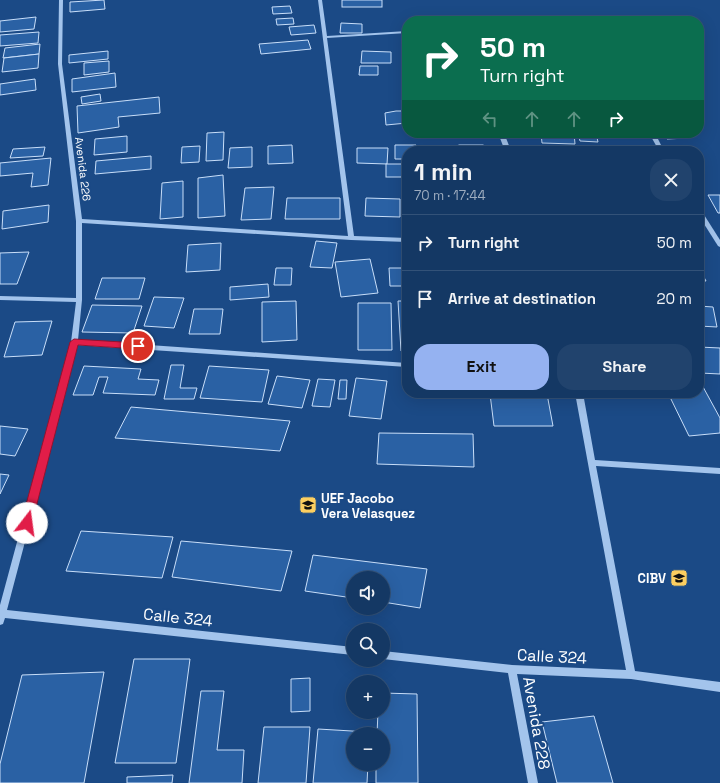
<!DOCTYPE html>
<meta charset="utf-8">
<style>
body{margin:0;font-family:"Space Grotesk",sans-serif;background:#21436d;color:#f1f3f6;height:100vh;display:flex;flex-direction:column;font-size:15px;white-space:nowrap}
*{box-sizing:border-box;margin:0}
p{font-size:13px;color:#9dacbf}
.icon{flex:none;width:22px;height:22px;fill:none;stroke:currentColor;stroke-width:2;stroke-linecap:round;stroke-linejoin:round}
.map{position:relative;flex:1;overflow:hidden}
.side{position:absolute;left:402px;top:146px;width:302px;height:252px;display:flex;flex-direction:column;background:#143864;border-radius:16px;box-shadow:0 4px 16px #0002,0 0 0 1px #335278}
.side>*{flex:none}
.top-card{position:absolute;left:402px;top:16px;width:302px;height:122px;border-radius:16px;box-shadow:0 4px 16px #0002,0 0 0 1px #335278;background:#0b6e4f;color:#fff;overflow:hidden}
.buttons{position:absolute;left:346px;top:571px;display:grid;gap:8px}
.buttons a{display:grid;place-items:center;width:44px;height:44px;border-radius:50%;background:#143864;box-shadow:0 4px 16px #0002,0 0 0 1px #335278;font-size:20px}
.pin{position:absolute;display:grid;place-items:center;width:34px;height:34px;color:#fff;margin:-17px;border:2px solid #fff;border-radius:50%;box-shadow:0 1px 4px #0007}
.me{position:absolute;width:44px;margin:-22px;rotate:15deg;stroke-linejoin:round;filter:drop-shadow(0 0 3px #0008)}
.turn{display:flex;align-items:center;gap:14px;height:84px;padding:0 12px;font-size:18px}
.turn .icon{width:52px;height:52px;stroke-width:2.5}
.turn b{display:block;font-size:28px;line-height:34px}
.lanes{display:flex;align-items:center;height:38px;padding:0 12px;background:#0003;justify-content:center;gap:20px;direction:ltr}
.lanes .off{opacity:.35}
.round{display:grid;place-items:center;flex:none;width:42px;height:42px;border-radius:16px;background:#21436d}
.summary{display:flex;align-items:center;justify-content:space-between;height:68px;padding:0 12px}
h1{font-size:24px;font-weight:600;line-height:30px}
.primary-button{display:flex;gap:8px;margin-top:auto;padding:8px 12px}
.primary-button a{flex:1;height:46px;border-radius:16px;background:#95b2f1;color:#111;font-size:16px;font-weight:600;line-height:46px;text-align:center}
.primary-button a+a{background:#21436d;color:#f1f3f6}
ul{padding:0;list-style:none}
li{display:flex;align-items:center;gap:12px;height:56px;padding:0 12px;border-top:1px solid #335278}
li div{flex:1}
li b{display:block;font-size:15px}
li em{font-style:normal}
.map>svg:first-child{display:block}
</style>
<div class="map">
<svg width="720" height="783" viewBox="0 0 720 783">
<rect width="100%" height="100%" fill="#1b4a86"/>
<g fill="#2a61a4" stroke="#c8def9">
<path d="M 104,0 L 105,9 L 70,12 L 70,2 Z"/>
<rect x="342" y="0" width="40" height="7"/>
<path d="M 290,6 L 292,13 L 273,14 L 272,7 Z"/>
<path d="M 36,17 L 34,29 L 0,32 L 0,21 Z"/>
<path d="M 293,18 L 294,24 L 277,25 L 276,19 Z"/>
<path d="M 341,23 L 362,24 L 362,33 L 340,33 Z"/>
<path d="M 314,25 L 316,33 L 291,35 L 289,27 Z"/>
<path d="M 39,32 L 38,43 L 0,46 L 0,35 Z"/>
<path d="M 308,40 L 311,49 L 261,54 L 259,44 Z"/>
<path d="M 40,44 L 39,54 L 3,58 L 5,48 Z"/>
<path d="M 108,51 L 108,59 L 69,63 L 69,55 Z"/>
<path d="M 362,51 L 391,52 L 391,63 L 361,63 Z"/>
<path d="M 39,54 L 38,68 L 2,72 L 4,58 Z"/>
<path d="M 109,61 L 109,72 L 84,75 L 84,63 Z"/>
<path d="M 360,66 L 378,66 L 378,75 L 359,75 Z"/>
<path d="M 115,73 L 116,87 L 72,92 L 72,79 Z"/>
<path d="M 35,79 L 36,90 L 0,95 L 0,84 Z"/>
<path d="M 100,94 L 101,101 L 82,104 L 81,97 Z"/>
<path d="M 159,97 L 160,113 L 118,117 L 119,127 L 78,133 L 77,106 Z"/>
<path d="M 396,111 L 407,111 L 407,123 L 386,125 L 385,113 Z"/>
<path d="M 224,132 L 223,160 L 206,161 L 207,133 Z"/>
<path d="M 541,133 L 574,133 L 575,144 L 542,143 Z"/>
<path d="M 578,133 L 596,133 L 598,142 L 580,141 Z"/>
<path d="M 664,133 L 684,133 L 687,138 L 667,139 Z"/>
<path d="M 127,136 L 127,152 L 94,155 L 95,139 Z"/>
<path d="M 292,145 L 293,163 L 268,164 L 268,146 Z"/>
<path d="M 395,145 L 416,145 L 416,151 L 407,151 L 407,159 L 395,159 Z"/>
<rect x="459" y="145" width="24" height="6"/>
<path d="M 200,146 L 199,162 L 181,163 L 182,147 Z"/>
<path d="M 45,147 L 43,156 L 10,158 L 13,149 Z"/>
<path d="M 252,147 L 252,167 L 228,168 L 230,148 Z"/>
<path d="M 357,148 L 388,148 L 387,164 L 357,163 Z"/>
<path d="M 151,156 L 151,169 L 95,174 L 96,161 Z"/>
<path d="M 51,158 L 48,185 L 31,187 L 33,173 L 0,176 L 0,163 Z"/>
<rect x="386" y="164" width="21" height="13"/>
<path d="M 223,175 L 225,216 L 198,218 L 198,178 Z"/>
<path d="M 183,181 L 183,217 L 160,219 L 162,183 Z"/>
<path d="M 274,187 L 271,219 L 241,220 L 245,188 Z"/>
<path d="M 708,195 L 720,195 L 720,213 L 718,213 Z"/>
<path d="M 287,198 L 340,198 L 340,219 L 285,219 Z"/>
<path d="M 366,198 L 400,199 L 400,217 L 365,216 Z"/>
<path d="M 49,205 L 48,222 L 2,229 L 3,211 Z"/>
<path d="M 316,241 L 337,243 L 332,268 L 310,267 Z"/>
<path d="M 221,243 L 220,270 L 186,272 L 188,245 Z"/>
<path d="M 29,252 L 17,284 L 0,284 L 0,253 Z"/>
<path d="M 370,259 L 378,293 L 341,297 L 335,262 Z"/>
<path d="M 276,268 L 292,268 L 291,285 L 274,285 Z"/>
<path d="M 389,268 L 407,268 L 407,286 L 390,286 Z"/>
<path d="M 699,268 L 706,281 L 699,281 Z"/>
<path d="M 102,278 L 145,278 L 139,299 L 95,299 Z"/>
<path d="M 268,284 L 269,297 L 230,300 L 230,287 Z"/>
<path d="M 154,297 L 184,298 L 174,328 L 144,326 Z"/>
<path d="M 296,301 L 297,340 L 262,342 L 262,302 Z"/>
<path d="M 398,301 L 407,301 L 407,351 L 401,351 Z"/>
<path d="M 358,303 L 391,303 L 392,350 L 358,350 Z"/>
<path d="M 92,305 L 142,306 L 133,333 L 82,332 Z"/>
<path d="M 699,306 L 713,307 L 717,327 L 699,326 Z"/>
<path d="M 194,309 L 223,309 L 220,334 L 189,334 Z"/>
<path d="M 52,321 L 42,355 L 4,357 L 15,322 Z"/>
<path d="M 699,347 L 720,348 L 720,374 L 700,373 Z"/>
<path d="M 171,365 L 184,365 L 180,388 L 197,388 L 194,399 L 164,399 Z"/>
<path d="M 84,366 L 141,369 L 138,379 L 159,380 L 155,395 L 103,393 L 108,377 L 99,377 L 93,395 L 73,395 Z"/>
<path d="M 209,366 L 269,370 L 262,402 L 200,398 Z"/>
<path d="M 277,376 L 310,380 L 302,408 L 268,404 Z"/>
<path d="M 356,378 L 387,381 L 381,419 L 349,416 Z"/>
<path d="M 318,379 L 335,380 L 330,407 L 312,406 Z"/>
<path d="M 340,380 L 347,380 L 346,399 L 338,399 Z"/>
<path d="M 699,385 L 702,385 L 720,418 L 720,433 L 689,436 L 668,393 L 699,393 Z"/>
<path d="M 490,394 L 547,394 L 553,426 L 494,426 Z"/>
<path d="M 131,407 L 245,417 L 290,421 L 280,451 L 115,438 Z"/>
<path d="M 0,426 L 28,429 L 15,456 L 0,454 Z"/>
<path d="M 379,433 L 473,434 L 474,467 L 377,464 Z"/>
<path d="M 0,474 L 9,475 L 0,494 Z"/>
<path d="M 81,531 L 173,537 L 162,578 L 66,571 Z"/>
<path d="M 181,541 L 292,551 L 281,591 L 172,577 Z"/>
<path d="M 313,555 L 427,569 L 420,608 L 383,602 L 383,578 L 353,578 L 353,598 L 305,591 Z"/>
<path d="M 134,659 L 190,659 L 176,763 L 115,763 Z"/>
<path d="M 104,672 L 84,783 L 0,783 L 0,764 L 22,675 Z"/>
<path d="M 310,678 L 310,711 L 291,712 L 291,679 Z"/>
<path d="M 201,691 L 224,691 L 217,750 L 244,750 L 242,783 L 189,783 Z"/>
<path d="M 383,693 L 417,694 L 418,783 L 376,783 L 376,764 L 383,764 L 383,734 L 377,734 L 378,712 L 383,712 Z"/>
<path d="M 594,716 L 613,783 L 557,783 L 542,722 Z"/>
<path d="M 264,727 L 310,727 L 306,783 L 258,783 Z"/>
<path d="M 318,729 L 369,732 L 369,734 L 353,734 L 353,764 L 368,764 L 367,783 L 313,783 Z"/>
<path d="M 173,775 L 172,783 L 127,783 L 127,777 Z"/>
</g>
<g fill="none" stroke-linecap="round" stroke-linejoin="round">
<g fill="#a3c4ec" fill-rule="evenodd">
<path d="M 59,0 L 63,0 L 62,64 L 82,219 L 348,236 L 318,0 L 322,0 L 327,36 L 407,31 L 407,33 L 327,38 L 354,236 L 407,238 L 407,242 L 351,240 L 82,223 L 82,300 L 78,340 L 407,363 L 407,367 L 77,345 L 7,610 L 353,647 L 353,655 L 5,618 L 3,624 L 0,625 L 0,605 L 71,342 L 76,302 L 0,300 L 0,296 L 76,298 L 76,221 L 58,64 Z"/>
<path d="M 498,133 L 504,133 L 510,148 L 658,149 L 649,133 L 655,133 L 664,151 L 505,151 Z"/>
<path d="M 699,209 L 701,210 L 720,240 L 720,247 L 718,246 L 699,216 Z"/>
<path d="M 575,393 L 583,393 L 595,460 L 720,468 L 720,474 L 596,466 L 635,671 L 720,682 L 720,692 L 631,679 L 517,674 L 538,783 L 528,783 L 508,673 L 383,659 L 383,651 L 512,665 L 626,670 Z"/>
</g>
</g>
<path fill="#e11d48" stroke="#92132f" d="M 74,339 L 138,343 L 142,346 L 138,349 L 78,345 L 32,523 L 27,527 L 21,523 L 70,342 Z"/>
<defs>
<symbol id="school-square" viewBox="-11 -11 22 22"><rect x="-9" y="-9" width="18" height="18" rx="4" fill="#fdcf60" stroke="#1b4a86"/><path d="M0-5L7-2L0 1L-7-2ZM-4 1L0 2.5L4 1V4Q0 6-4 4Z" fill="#111"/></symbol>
</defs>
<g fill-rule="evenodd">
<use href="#school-square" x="298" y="495" width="20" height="20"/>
<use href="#school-square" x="669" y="568" width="20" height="20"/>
</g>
<g text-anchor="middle" stroke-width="4" stroke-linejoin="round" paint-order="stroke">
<g font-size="11" fill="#fff" stroke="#1b4a86">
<text transform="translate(83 169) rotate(83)" y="4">Avenida 226</text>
</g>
<g font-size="13" font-weight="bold" fill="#fff" stroke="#1b4a86" text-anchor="start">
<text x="321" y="503">UEF Jacobo<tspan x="321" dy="15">Vera Velasquez</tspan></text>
<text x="666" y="583" text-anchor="end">CIBV</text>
</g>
<g font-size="16" fill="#fff" stroke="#1b4a86">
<text transform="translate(178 617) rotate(6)" y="6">Calle 324</text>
<text transform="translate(552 656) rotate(3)" y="6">Calle 324</text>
<text transform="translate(537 723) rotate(80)" y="6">Avenida 228</text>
</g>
</g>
</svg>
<div class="buttons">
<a><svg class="icon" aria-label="sound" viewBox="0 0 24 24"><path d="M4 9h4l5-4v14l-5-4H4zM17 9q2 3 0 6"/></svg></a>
<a><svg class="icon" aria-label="search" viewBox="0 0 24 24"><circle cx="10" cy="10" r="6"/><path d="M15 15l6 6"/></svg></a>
<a>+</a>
<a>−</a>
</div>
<div class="pin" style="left:138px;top:346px;background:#d93025"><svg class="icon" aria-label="arrive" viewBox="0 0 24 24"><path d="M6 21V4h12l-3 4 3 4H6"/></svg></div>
<svg class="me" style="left:27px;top:523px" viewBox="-20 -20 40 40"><circle r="19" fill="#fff"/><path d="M0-13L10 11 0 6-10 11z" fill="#e11d48"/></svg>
<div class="top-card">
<div class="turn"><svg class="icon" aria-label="right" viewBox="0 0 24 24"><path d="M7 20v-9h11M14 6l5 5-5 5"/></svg><div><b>50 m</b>Turn right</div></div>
<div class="lanes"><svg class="icon off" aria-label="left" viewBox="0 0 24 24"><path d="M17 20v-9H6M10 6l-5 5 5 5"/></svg><svg class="icon off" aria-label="ahead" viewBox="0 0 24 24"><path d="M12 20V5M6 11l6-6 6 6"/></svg><svg class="icon off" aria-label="ahead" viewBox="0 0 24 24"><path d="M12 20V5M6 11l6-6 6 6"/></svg><svg class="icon" aria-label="right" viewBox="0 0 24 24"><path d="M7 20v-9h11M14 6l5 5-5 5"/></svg></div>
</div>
<section class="side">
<div class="summary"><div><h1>1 min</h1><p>70 m · 17:44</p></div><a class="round"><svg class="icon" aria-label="close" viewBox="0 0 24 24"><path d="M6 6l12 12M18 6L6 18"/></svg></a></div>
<ul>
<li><svg class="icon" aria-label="right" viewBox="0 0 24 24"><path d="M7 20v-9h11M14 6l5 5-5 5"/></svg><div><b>Turn right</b></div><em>50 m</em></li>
<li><svg class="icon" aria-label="arrive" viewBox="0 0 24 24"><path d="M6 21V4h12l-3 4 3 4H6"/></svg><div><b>Arrive at destination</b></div><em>20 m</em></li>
</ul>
<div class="primary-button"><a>Exit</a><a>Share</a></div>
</section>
</div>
